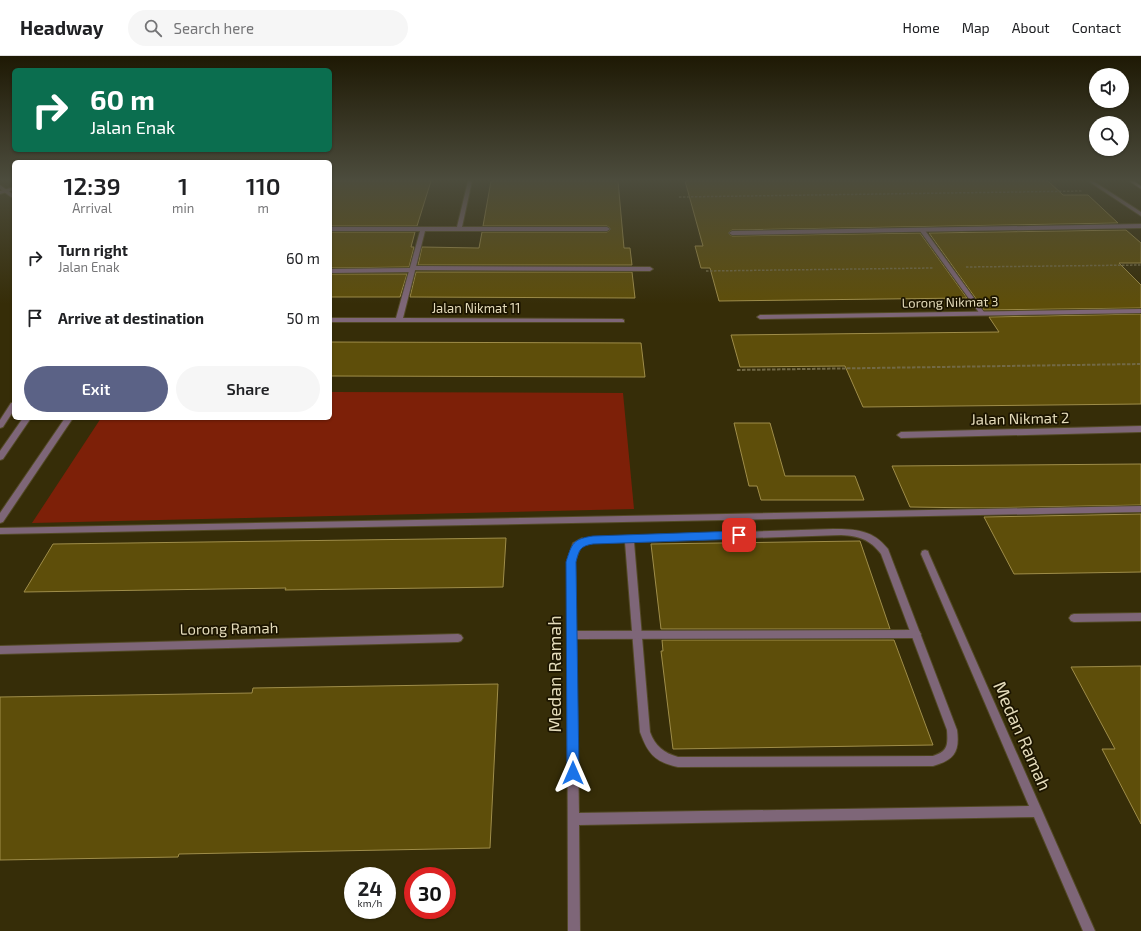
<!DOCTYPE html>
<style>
body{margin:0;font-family:"Exo 2",sans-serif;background:#f6f6f6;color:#202124;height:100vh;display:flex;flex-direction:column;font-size:15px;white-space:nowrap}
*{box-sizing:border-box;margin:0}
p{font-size:13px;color:#757577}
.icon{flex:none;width:22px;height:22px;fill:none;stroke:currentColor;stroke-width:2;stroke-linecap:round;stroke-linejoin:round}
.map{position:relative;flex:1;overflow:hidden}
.drawer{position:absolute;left:12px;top:104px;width:320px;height:260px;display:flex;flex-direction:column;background:#fff;border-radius:6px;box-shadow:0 1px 3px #0004}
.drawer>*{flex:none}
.hud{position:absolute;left:12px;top:12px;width:320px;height:84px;border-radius:6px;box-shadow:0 1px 3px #0004;background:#0b6e4f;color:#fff;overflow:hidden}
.fabs{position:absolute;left:1089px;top:12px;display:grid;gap:8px}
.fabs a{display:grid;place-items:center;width:40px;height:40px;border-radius:50%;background:#fff;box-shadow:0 1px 3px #0004;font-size:20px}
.speed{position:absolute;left:344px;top:811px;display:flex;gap:8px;font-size:20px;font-weight:700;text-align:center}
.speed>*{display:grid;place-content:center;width:52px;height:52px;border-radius:50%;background:#fff;box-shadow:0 1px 3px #0004;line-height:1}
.speed small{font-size:10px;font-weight:400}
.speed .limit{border:6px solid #d22;background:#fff;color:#111}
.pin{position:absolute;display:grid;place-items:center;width:34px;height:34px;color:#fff;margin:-17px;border-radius:8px;box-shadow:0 2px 6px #0006}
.me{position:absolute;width:44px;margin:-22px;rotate:0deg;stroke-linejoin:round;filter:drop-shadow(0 0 3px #0008)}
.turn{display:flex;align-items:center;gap:14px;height:84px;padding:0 12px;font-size:18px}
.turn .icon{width:52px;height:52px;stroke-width:2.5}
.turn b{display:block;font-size:28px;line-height:34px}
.eta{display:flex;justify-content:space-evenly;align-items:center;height:68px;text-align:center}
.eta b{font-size:24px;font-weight:600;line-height:28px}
.cta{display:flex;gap:8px;margin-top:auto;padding:8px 12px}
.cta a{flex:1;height:46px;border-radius:24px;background:#5b6286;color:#fff;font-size:16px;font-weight:600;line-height:46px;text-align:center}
.cta a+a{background:#f6f6f6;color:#202124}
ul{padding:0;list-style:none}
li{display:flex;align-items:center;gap:12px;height:60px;padding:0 12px}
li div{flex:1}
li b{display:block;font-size:15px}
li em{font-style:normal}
header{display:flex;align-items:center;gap:24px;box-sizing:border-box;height:56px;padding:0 20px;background:#fff;border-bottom:1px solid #e0e0e0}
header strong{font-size:19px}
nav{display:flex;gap:22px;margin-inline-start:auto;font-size:14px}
.search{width:280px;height:36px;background:#f6f6f6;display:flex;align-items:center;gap:10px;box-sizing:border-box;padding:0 14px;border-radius:22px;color:#757577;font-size:15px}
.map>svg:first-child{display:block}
</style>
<header>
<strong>Headway</strong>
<div class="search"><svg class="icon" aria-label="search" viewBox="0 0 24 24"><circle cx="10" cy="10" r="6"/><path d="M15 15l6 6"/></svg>Search here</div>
<nav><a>Home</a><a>Map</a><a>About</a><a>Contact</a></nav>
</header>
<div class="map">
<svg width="1141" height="875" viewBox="0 0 1141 875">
<rect width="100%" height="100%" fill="#362d08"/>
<path fill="#7d2008" d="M 330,336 L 623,337 L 634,453 L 32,467 L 101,362 L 330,362 Z"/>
<g fill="#5e4e0a" stroke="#9f8d49">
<path d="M 330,125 L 431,125 L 417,170 L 330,170 Z"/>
<path d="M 491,125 L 618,125 L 624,192 L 630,192 L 632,209 L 418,209 L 422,191 L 479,192 L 482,176 L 607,176 L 611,173 L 607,170 L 483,170 Z"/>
<path d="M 685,125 L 1048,125 L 1063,139 L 1088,139 L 1118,167 L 732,174 L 728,177 L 732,180 L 920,177 L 967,242 L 719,245 L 710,212 L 701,212 L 695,190 L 703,190 Z"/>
<path d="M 1126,174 L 1141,187 L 1141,207 L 1119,207 L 1141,229 L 1141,252 L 984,254 L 929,177 Z"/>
<path d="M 330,176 L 415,176 L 411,191 L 414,191 L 409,211 L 330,212 Z"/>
<path d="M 416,216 L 632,216 L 635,242 L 410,241 Z"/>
<path d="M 330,218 L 407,218 L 400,241 L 330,241 Z"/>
<path d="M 1141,258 L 1141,348 L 863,351 L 845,310 L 740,311 L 731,279 L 999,276 L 989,261 Z"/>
<path d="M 330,286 L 641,287 L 645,321 L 330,320 Z"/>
<path d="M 734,367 L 770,367 L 785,420 L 855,420 L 864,444 L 761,444 L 757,430 L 749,430 Z"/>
<path d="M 1141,408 L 1141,449 L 979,452 L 910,451 L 892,410 Z"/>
<path d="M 1141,458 L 1141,516 L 1014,518 L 984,461 Z"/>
<path d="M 506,482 L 503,531 L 285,534 L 286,532 L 24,536 L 53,488 Z"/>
<path d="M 860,485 L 890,573 L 661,573 L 651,488 Z"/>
<path d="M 662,584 L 894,584 L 933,689 L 673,693 L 661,595 L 663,595 Z"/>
<path d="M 1141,610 L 1141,768 L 1102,693 L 1115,693 L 1071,611 Z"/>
<path d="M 498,628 L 490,792 L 179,798 L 178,801 L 0,804 L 0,641 L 252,637 L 253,632 Z"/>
</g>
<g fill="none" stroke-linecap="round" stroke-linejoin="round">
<defs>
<g id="service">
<path d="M 920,173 L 924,173 L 984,256 L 984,258 L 980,258 L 920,175 Z"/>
<path d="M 413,210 L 650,211 L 653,213 L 650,215 L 415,214 L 412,216 L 330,217 L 330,213 L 410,212 Z"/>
<path d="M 1141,450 L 1141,456 L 0,478 L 0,472 Z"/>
<path d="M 833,473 C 856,473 873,474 888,493 L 957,674 C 960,696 954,704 933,710 L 678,711 C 655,706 648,698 640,676 L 625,486 L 593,487 L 582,490 L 579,488 L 578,486 L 579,484 L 593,481 ZM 841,479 C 858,480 870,483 881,498 L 947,674 C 948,689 948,695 933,700 L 678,701 C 664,697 655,690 650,676 L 634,486 Z"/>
</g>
<g id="minor">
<path d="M 468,125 L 472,125 L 462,171 L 607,171 L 610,173 L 607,175 L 425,175 L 403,262 L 622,263 L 624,264 L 624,266 L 330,266 L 330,262 L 396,262 L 420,175 L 330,175 L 330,171 L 457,171 Z"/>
<path d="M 1088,125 L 1093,125 L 1141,156 L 1141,160 Z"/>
<path d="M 14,131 L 14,134 L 0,138 L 0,135 Z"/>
<path d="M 1141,168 L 1141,172 L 732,179 L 729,177 L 732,175 Z"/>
<path d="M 1141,253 L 1141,257 L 760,263 L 757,261 L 760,259 Z"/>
<path d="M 65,362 L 73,362 L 3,466 L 0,467 L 0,457 Z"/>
<path d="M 1141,370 L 1141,376 L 901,382 L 897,379 L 901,376 Z"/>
<path d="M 582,482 L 585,484 L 586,486 L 580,492 L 575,506 L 576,575 L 916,574 L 919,575 L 921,578 L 919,581 L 916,582 L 576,583 L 579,757 L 1029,750 L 921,498 L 922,495 L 925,494 L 928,495 L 929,498 L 1095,875 L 1083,875 L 1034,761 L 579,769 L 580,875 L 568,875 L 567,506 L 573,487 Z"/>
<path d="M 1141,557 L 1141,565 L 1074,566 L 1071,565 L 1069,562 L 1071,559 L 1074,558 Z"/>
<path d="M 458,578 L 461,579 L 463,582 L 461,585 L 458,586 L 0,598 L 0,590 Z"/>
</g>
<g id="tertiary">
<path d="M 0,129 L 14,139 L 14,143 L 0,133 Z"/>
<path d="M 11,347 L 14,347 L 14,354 L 3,371 L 0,372 L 0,364 Z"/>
<path d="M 23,362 L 31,362 L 3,403 L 0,404 L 0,395 Z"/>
</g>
<path id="secondary" d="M 1129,125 L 1134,125 L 1141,130 L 1141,133 Z"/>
</defs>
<use href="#service" stroke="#524925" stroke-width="2"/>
<use href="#minor" stroke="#524925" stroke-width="2"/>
<use href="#tertiary" stroke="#524925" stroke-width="2"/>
<use href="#secondary" stroke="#524925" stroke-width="2"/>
<g stroke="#726945" stroke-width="1.5" stroke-dasharray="2.5 1.5" stroke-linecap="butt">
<path d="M 679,141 L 1083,135"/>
<path d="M 966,211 L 1141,209"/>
<path d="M 706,215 L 933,212"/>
</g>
<path stroke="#726945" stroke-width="2" stroke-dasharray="3.5 1.5" stroke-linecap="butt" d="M 737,314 L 1141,308"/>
<use href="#service" fill="#7e6678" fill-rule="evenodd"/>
<use href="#minor" fill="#7e6678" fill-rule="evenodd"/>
<use href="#tertiary" fill="#7e6678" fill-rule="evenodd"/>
<use href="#secondary" fill="#ab84a2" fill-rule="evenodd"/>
</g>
<linearGradient id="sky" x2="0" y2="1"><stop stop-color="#1e1904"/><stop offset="0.5" stop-color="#4c4c3d"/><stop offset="1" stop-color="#4c4c3d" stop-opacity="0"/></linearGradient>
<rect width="1141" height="248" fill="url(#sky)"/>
<path fill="#1a73e8" stroke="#114b97" d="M 739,475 L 744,479 L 739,483 L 593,488 C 580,490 579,494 576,506 L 579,717 L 577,721 L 573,723 L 568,721 L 567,717 L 566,506 C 572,487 573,483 593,480 Z"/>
<g text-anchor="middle" stroke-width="3.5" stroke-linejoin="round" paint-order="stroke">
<g font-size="13" fill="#e5dcbb" stroke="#1c1500">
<text transform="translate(950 246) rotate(-1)" y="5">Lorong Nikmat 3</text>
<text x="476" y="257">Jalan Nikmat 11</text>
</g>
<g font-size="15" fill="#e5dcbb" stroke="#1c1500">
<text transform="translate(1020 363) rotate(-1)" y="5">Jalan Nikmat 2</text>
<text transform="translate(229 573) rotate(-1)" y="5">Lorong Ramah</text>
</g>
<g font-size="18" fill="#e5dcbb" stroke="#1c1500">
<text transform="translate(555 618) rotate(-90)" y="6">Medan Ramah</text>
<text transform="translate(1022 680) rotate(66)" y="6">Medan Ramah</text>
</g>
</g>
</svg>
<div class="fabs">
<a><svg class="icon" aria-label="sound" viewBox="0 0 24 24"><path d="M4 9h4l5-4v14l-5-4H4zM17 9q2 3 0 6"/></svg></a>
<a><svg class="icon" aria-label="search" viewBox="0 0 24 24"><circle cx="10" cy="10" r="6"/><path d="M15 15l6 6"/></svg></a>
</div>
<div class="speed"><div>24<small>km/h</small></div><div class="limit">30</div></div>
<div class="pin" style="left:739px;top:479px;background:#d93025"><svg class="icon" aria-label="arrive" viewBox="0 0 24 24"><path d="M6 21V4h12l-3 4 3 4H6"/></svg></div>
<svg class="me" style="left:573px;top:717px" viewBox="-20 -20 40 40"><path d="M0-17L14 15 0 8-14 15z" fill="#1a73e8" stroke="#fff" stroke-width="4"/></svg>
<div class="hud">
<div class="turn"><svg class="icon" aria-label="right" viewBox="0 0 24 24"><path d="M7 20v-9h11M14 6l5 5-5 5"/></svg><div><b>60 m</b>Jalan Enak</div></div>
</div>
<section class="drawer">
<div class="eta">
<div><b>12:39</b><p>Arrival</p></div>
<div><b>1</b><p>min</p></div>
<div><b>110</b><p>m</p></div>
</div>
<ul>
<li><svg class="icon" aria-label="right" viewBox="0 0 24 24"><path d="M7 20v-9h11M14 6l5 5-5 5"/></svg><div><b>Turn right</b><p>Jalan Enak</p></div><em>60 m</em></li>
<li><svg class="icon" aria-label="arrive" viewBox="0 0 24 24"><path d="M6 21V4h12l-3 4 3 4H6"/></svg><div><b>Arrive at destination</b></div><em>50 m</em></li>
</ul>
<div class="cta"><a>Exit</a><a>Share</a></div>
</section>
</div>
